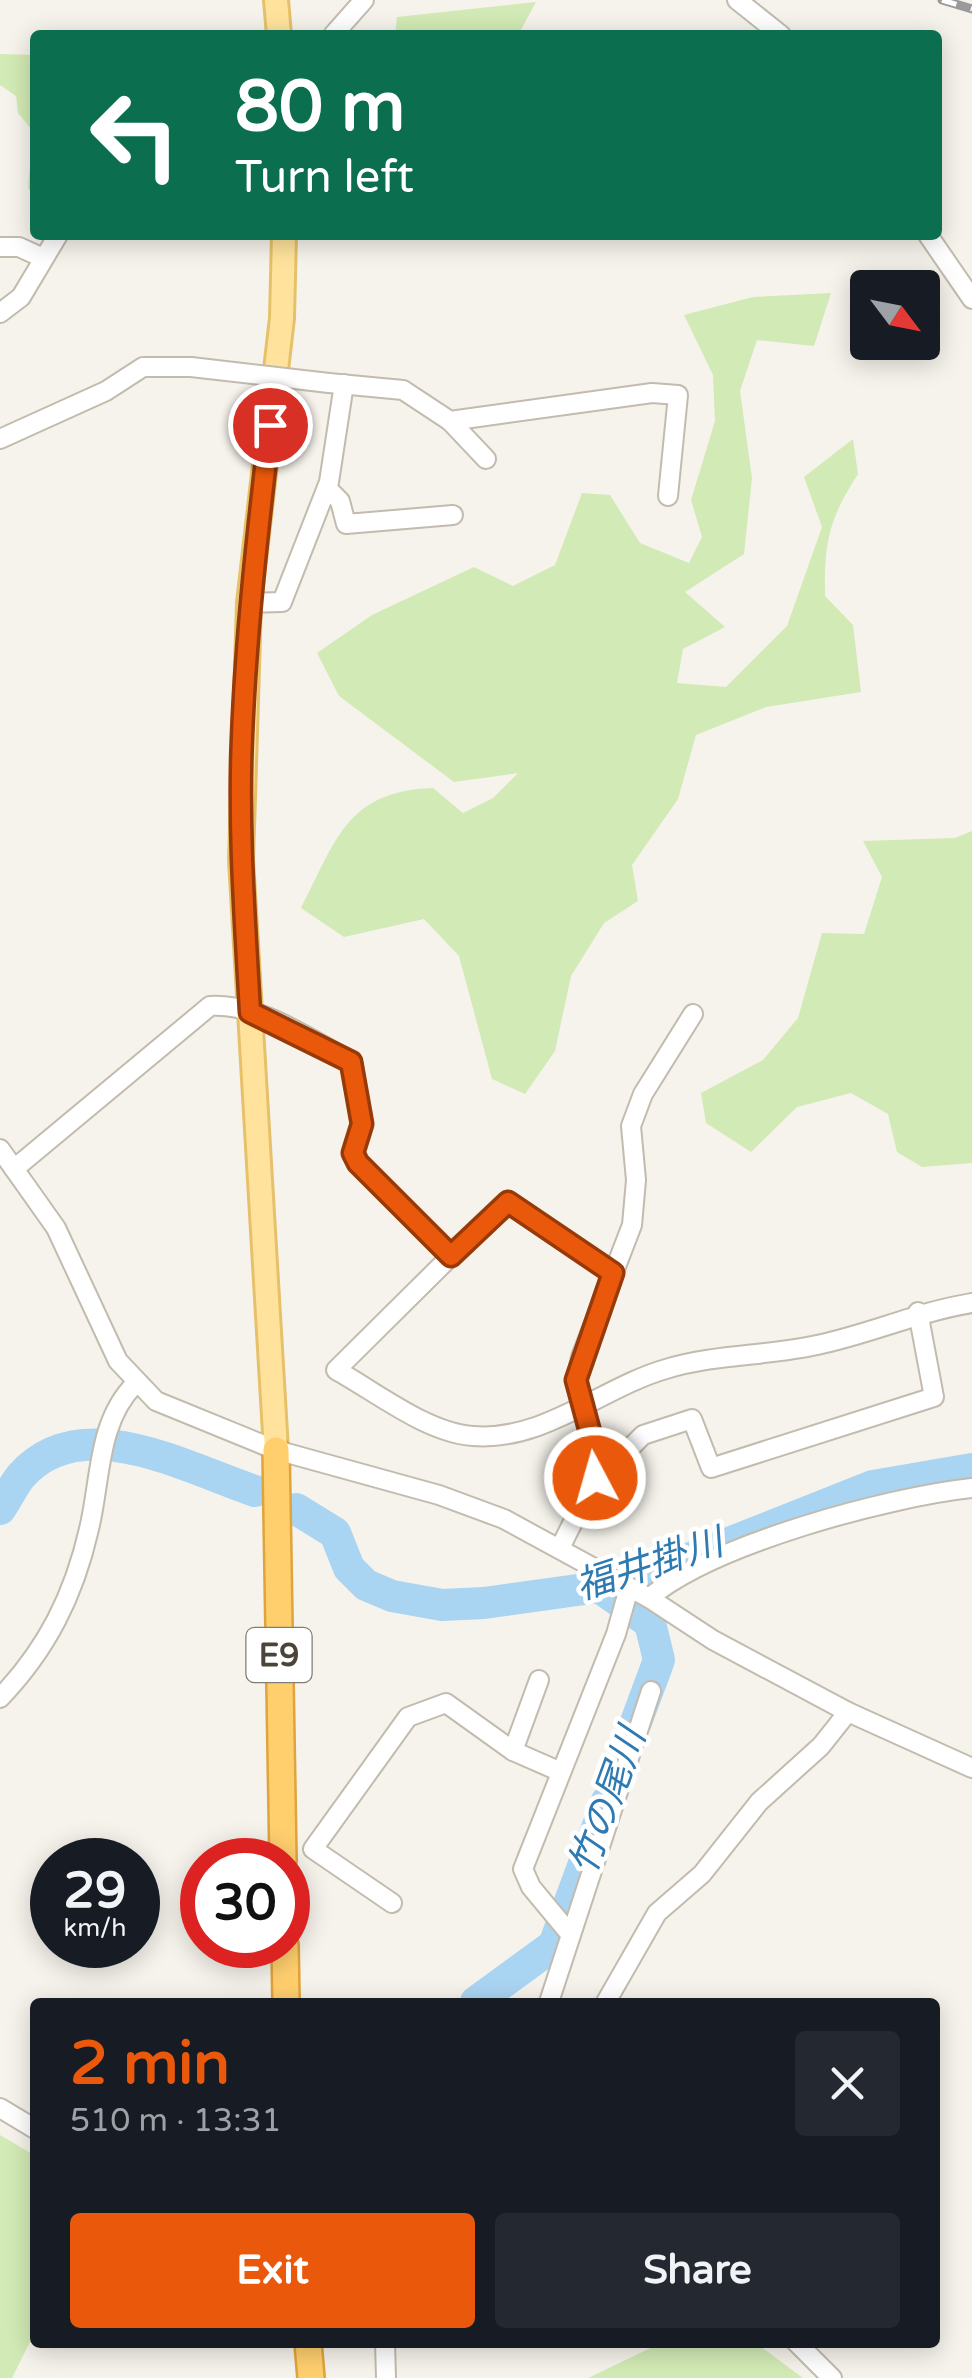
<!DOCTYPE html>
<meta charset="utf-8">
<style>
body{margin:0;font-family:"Varela Round","Noto Sans JP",sans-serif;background:#242831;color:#f1f3f6;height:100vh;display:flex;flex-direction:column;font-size:38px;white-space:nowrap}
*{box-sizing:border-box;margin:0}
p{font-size:32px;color:#9ea1a6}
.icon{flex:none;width:55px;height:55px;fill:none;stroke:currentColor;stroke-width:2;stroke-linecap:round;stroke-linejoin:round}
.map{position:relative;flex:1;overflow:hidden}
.drawer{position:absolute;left:30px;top:1998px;width:910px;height:350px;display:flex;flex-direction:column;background:#171b24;border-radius:10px;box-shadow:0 5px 25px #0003}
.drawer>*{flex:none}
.top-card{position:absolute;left:30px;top:30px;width:912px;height:210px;border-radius:10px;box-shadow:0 5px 25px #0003;background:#0b6e4f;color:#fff;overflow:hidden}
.needle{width:65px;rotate:122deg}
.controls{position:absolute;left:850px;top:270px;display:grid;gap:20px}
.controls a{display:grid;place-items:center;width:90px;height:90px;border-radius:10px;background:#171b24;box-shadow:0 5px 25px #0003;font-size:50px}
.speed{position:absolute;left:30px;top:1838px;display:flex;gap:20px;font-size:50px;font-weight:700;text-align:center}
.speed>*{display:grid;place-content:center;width:130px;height:130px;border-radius:50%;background:#171b24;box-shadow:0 5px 25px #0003;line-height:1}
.speed small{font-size:25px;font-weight:400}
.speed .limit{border:15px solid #d22;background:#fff;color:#111}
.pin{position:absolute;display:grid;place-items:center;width:85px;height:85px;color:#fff;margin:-42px;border:5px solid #fff;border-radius:50%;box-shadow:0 2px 10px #0007}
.me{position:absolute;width:110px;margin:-55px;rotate:354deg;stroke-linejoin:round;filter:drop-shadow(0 0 8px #0008)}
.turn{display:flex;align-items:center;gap:35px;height:210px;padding:0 40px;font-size:45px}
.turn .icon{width:130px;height:130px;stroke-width:2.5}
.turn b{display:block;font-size:70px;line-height:85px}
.round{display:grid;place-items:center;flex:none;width:105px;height:105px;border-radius:10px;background:#242831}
.head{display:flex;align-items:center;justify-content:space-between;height:170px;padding:0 40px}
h1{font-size:60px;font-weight:800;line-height:75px;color:#ea580c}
.primary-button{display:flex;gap:20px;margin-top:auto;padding:20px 40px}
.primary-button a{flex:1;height:115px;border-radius:10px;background:#ea580c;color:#fff;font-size:40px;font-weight:800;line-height:115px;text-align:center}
.primary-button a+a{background:#242831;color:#f1f3f6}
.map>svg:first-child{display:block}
</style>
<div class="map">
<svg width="972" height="2378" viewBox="0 0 972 2378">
<rect width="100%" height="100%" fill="#f6f3ec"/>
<g fill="#d2eab5">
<path d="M 536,2 L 518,35 L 395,35 L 397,17 Z"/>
<path d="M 0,54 L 35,55 L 35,197 L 28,188 L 33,131 L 18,113 L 16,96 L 0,85 Z"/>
<path d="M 831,293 L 814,346 L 757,340 L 740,391 L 752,478 L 744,554 L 685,592 L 725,627 L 683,649 L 677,683 L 726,687 L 787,626 L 822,527 L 804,477 L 853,439 L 858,474 C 829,519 824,542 825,596 L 853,625 L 861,692 L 766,707 L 696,735 L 678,799 L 632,865 L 638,901 L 604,923 L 571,976 L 555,1051 L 525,1094 L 492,1079 L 459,956 L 424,919 L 344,937 L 301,908 C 336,841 346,791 433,788 L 463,813 L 493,798 L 518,773 L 454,782 L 339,696 L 317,653 L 372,615 L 474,567 L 513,586 L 555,565 L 582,493 L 610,495 L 640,543 L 689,563 L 702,537 L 691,500 L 715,421 L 713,375 L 684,315 L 753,297 Z"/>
<path d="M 972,831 L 972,1163 L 922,1167 L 897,1152 L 888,1114 L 851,1093 L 797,1107 L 751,1152 L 706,1123 L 701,1093 L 763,1060 L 798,1018 L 822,933 L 864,934 L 882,877 L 863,841 L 955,838 Z"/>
<path d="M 0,2135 L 34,2155 L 35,2164 L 35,2332 L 12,2378 L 0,2378 Z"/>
<path d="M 663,2342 L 756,2343 L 803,2378 L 588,2378 Z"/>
</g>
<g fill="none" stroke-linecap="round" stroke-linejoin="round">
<g stroke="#a9d4f2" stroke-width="32">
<path d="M 0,1509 C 7,1499 13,1486 21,1476 C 81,1408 186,1468 255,1491"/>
<path d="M 296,1509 L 335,1533 L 349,1568 L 366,1585 L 392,1596 L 442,1605 L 484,1603 L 599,1587 L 691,1558 L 873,1486 L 972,1469"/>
<path d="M 599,1587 L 650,1623 L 659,1660 L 636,1722"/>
<path d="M 476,2002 L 554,1945 L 607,1801"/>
</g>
<defs>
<g id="minor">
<path d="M 737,0 L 781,35"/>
<path d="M 333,35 L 364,0"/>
<path d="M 928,235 L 972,299"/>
<path d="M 0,247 L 19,247 L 43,258"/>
<path d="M 0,313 L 21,297 L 58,235"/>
<path d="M 329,383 L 403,390 L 450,421 L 652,393 L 678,395 L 668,496"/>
<path d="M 450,421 L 486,459"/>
<path d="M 0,439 L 106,391 L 143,367 L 191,367"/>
<path d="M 327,488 L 340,501 L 346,524 L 453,515"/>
<path d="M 249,603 L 282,602 L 329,482 L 344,384"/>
<path d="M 0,1149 L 56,1228 L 118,1361 L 156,1401 L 276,1450 L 439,1495 L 504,1519 L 649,1598 L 713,1640 L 848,1712 L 972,1768"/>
<path d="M 14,1169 L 210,1006 C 259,1003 309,1039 351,1061 L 362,1124 L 353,1153 L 358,1163 L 451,1256 L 336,1370 C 376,1392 427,1433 473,1436 C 543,1442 603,1387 666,1369 C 715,1354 768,1356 817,1345 C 870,1334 917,1312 972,1303"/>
<path d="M 451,1256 L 507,1202 L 613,1273"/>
<path d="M 595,1478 L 605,1473 L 643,1435 L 692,1419 L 711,1468 L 934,1397 L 918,1312"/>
<path d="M 560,1548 L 595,1478 L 594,1447 L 576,1380 L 581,1357 L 632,1225 L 636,1180 L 631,1126 L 643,1094 L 693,1014"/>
<path d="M 649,1598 C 713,1544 888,1497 972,1488"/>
<path d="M 0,1698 C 47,1649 74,1595 89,1529 C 101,1480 97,1422 135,1384"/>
<path d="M 513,1751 L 539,1680"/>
<path d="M 392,1903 L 313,1849 L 408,1717 L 446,1703 L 513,1751 L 561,1772"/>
<path d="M 570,1934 L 531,1887 L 523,1869 L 616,1634 L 629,1588"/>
<path d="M 549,2002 L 651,1691"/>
<path d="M 606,2002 L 657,1913 L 702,1874 L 759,1802 L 821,1746 L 848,1712"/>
<path d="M 0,2108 L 35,2129"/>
<path d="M 385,2342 L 386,2378"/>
<path d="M 796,2342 L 832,2378"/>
</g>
<g id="major">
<path d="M 276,0 L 279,35"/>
<path d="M 276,1450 L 241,860 L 249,603 L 282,318 L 284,235"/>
</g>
<g id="highway">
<path d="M 276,1450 L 283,1860"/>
<path d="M 285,1945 L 286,2002"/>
<path d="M 308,2342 L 311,2378"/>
</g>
</defs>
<use href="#minor" stroke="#c2bbae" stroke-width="22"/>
<use href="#major" stroke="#e6c16a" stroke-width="28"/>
<use href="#highway" stroke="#e0a43c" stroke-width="30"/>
<use href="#minor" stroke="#fff" stroke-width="18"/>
<use href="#major" stroke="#ffe39c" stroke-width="22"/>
<use href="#highway" stroke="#ffcf6e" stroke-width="25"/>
<defs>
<path id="rail" d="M 942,0 L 972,9"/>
</defs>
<use href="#rail" stroke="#9a9a9a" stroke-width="9"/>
<use href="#rail" stroke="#fff" stroke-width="5" stroke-dasharray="15" stroke-linecap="butt"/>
<defs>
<path id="minor-bridge" d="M 191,367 L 329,383"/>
</defs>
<use href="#minor-bridge" stroke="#c2bbae" stroke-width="22" stroke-linecap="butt"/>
<use href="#minor-bridge" stroke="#fff" stroke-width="18"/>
</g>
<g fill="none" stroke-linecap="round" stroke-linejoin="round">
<defs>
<path id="route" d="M 270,425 C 258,529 246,633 242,737 C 238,829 245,921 250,1012 L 351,1062 L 362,1124 L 353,1153 L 358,1163 L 451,1256 L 508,1202 L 613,1273 L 576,1380 L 594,1447 L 595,1478"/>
</defs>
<use href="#route" stroke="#983908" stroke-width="25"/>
<use href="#route" stroke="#ea580c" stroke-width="18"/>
</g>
<g text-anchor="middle" stroke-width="9" stroke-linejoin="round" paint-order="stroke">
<rect fill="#fff" stroke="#817c74" stroke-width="2.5" x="246.5" y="1628" width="65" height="54" rx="8"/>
<g font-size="32" font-weight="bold" fill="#4b4439">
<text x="279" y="1666">E9</text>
</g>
<g font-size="38" font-style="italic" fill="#2e7ab2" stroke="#fff">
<text transform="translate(649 1564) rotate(-18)" y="13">福井掛川</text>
<text transform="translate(607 1801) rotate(-70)" y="13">竹の尾川</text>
</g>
</g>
</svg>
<div class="controls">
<a><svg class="needle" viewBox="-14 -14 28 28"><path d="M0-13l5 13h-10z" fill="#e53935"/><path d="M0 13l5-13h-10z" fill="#9ea1a6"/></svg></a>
</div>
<div class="speed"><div>29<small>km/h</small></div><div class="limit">30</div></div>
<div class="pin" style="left:270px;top:425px;background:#d93025"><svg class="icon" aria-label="arrive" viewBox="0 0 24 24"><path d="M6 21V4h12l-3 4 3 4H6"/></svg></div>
<svg class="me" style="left:595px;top:1478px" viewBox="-20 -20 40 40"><circle r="17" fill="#ea580c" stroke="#fff" stroke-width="3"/><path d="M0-11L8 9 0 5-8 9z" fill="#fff"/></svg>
<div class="top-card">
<div class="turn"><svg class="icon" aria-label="left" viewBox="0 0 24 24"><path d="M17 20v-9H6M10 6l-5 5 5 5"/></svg><div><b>80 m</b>Turn left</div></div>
</div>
<section class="drawer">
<div class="head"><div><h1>2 min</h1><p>510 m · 13:31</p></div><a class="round"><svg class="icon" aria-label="close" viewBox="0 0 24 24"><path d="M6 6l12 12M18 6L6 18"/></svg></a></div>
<div class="primary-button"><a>Exit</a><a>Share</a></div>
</section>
</div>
